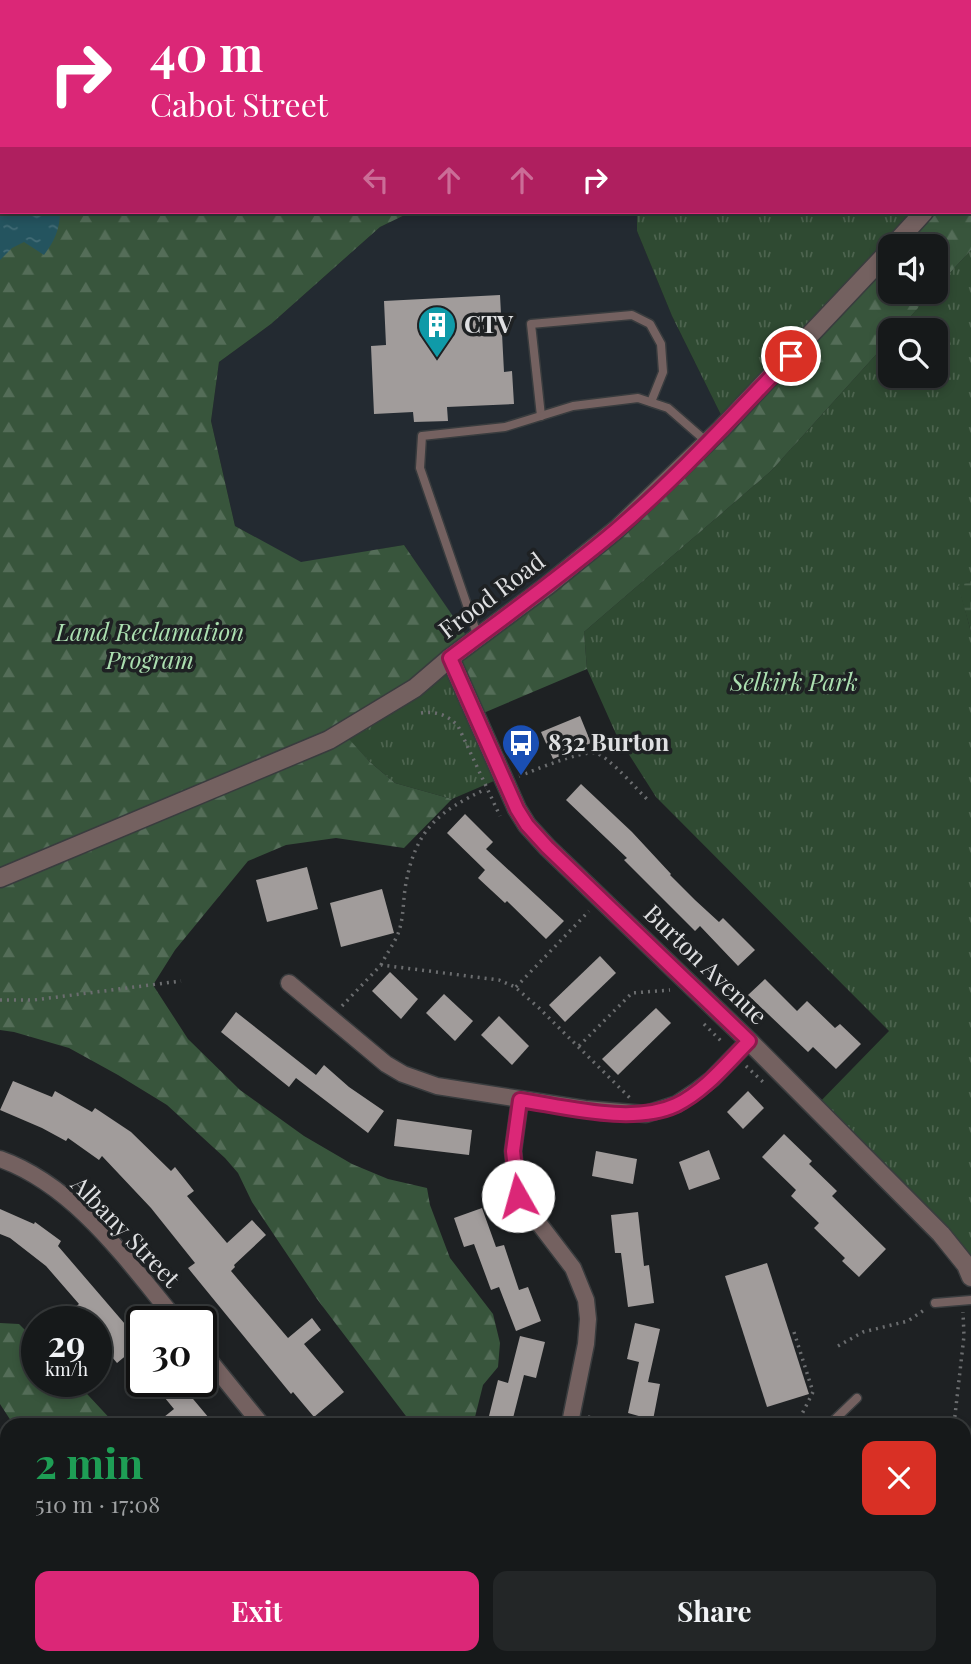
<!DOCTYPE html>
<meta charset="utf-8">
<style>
body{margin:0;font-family:"Playfair Display",serif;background:#232627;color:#f1f3f6;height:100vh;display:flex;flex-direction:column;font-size:26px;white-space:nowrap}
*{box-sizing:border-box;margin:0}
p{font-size:23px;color:#9ea0a2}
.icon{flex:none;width:38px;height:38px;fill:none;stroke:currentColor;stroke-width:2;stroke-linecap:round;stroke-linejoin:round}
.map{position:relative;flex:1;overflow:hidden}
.details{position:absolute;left:0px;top:1418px;width:971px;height:247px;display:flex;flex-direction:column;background:#16191a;border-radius:21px 21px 0 0;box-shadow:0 4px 10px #0003,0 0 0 2px #353839}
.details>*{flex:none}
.guide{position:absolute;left:0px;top:0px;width:971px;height:214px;box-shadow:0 4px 10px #0003,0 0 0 2px #353839;background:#db2777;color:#fff;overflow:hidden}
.controls{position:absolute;left:878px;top:234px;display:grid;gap:14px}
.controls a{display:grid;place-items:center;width:70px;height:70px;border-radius:14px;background:#16191a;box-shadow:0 4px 10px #0003,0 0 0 2px #353839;font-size:35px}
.speed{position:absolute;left:21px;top:1306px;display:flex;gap:14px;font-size:35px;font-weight:700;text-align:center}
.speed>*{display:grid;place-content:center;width:91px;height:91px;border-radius:50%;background:#16191a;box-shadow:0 4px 10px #0003,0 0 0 2px #353839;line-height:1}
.speed small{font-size:18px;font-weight:400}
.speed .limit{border:4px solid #111;border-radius:10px;background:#fff;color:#111}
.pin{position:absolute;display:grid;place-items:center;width:60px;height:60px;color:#fff;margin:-30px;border:4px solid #fff;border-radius:50%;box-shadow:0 2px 7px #0007}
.me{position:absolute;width:77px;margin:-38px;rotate:353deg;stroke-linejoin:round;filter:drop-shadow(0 0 5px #0008)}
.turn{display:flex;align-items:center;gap:24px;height:147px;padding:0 35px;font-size:32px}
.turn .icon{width:91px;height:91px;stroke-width:2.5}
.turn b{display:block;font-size:49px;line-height:60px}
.lanes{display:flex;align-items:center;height:66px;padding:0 35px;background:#0003;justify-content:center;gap:35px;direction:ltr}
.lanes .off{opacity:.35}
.round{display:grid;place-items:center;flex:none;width:74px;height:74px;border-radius:14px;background:#232627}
.head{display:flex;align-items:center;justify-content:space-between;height:119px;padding:0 35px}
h1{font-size:42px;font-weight:700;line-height:52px;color:#1e9e55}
.cta{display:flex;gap:14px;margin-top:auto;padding:14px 35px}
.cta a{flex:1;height:80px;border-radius:14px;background:#db2777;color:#fff;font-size:28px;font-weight:700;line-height:80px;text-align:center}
.cta a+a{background:#232627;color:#f1f3f6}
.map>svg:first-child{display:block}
</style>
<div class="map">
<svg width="971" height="1664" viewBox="0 0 971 1664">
<defs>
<pattern id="grass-tufts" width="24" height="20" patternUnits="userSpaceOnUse" patternTransform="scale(1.75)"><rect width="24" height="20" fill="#2f4a32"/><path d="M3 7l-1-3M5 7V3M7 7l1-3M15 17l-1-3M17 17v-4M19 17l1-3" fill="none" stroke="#4d644f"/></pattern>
<pattern id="forest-firs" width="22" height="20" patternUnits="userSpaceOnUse" patternTransform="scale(1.75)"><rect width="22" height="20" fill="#38553c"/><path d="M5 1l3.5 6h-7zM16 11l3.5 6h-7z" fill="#546d58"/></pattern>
<pattern id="wetland-marsh" width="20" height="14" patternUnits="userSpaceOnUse" patternTransform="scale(1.75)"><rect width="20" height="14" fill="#2f4a32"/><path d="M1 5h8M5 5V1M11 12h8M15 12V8" fill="none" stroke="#4d644f"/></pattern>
<pattern id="water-ripples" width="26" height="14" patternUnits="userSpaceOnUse" patternTransform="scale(1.75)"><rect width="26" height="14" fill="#24545f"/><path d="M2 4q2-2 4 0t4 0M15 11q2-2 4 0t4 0" fill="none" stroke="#436c76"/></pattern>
</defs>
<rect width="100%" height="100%" fill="#1e2123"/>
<path fill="#232a31" d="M 411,212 L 637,212 L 637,231 L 672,316 L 725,423 L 680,467 L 470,642 L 404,545 L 301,563 L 235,526 L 211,421 L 219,362 L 271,324 L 380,227 Z"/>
<g fill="url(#grass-tufts)">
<path d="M 637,212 L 922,212 L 725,423 L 672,316 L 637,231 Z"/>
<path d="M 971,250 L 971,581 L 959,587 L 971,632 L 971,1280 L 965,1265 L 814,1108 L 889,1031 L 656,797 L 616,734 L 587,669 L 584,632 L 771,471 L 891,338 L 891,376 L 936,376 L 936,331 L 898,331 L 932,292 L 936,292 L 936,288 Z"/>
<path d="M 448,657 L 501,778 L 452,799 L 395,783 L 370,762 L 335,725 Z"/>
<path d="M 7,1631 L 7,1657 L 43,1657 L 37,1664 L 0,1664 L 0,1639 Z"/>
</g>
<g fill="url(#forest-firs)">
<path d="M 0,0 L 786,0 L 2,2 L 2,212 L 411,212 L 380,227 L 271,324 L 219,362 L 211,421 L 235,526 L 301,562 L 404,545 L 470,641 L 617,528 L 891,247 L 891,292 L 932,292 L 898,331 L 891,331 L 891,338 L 771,471 L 584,632 L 587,669 L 474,717 L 448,657 L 336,725 L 370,762 L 395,783 L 452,799 L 404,848 L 336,838 L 286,845 L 248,861 L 175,950 L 153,985 L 188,1039 L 240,1090 L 304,1136 L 352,1164 L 388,1179 L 427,1188 L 430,1205 L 450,1258 L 493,1314 L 500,1343 L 498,1367 L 483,1385 L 475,1417 L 476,1424 L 412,1424 L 317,1299 L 252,1202 L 238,1173 L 225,1158 L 167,1105 L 118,1075 L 69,1048 L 14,1032 L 0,1030 Z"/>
<path d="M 971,157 L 971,250 L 936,288 L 936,247 L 891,247 L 922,212 L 970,212 Z"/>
<path d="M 0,1323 L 19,1324 L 37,1342 L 37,1381 L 75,1381 L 115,1424 L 13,1424 L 0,1404 Z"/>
<path d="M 971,1425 L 971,1578 L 964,1575 L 964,1493 Z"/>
</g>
<path fill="url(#wetland-marsh)" d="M 971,581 L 971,632 L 958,586 Z"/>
<path fill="url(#water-ripples)" d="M 0,0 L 42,2 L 2,2 L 2,212 L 60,212 C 60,229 54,242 44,255 L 24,242 L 12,248 L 0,260 Z"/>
<g fill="#a19c9b">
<path d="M 500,295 L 504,372 L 512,371 L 514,404 L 447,407 L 448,421 L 414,422 L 413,412 L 374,414 L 371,346 L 386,345 L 384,301 Z"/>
<path d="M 580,716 L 591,743 L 553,759 L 541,732 Z"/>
<path d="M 581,784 L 632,832 L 671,874 L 670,875 L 695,900 L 719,922 L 723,918 L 755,950 L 738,966 L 700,926 L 695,931 L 624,860 L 627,858 L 566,800 Z"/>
<path d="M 465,814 L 493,842 L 486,849 L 564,921 L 546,939 L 507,901 L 505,903 L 478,878 L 485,870 L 447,833 Z"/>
<path d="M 307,867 L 318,909 L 267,922 L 256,880 Z"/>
<path d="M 382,889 L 394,933 L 341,947 L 330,903 Z"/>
<path d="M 600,956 L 616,973 L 565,1022 L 549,1005 Z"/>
<path d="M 390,972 L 418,999 L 401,1019 L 372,991 Z"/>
<path d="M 765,979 L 797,1011 L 807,1001 L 835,1028 L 840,1024 L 861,1044 L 836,1069 L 813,1047 L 808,1052 L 748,995 Z"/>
<path d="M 444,994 L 473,1021 L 455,1041 L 426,1013 Z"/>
<path d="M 656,1008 L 671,1023 L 618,1075 L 602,1059 Z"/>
<path d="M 236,1012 L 316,1075 L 324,1065 L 349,1087 L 384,1111 L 368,1133 L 296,1078 L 289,1087 L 221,1032 Z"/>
<path d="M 499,1016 L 529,1046 L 512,1065 L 481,1035 Z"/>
<path d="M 13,1081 L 52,1097 L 55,1091 L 92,1112 L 95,1108 L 131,1132 L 171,1171 L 175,1167 L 194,1191 L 187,1196 L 227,1243 L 252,1220 L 266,1235 L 234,1265 L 235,1267 L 231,1271 L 288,1338 L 312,1318 L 321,1330 L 304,1344 L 344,1392 L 314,1417 L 293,1392 L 291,1394 L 188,1268 L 195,1263 L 151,1208 L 102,1156 L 99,1160 L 68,1138 L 66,1141 L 42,1128 L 0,1110 Z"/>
<path d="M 748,1091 L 764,1108 L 743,1129 L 727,1112 Z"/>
<path d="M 397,1119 L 472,1130 L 469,1155 L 394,1146 Z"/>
<path d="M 784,1134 L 812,1161 L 809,1164 L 837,1191 L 832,1196 L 886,1249 L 859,1277 L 842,1261 L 845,1258 L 814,1228 L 819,1223 L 791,1196 L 796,1190 L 762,1157 Z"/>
<path d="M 709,1150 L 720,1179 L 689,1190 L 679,1162 Z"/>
<path d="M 596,1151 L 637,1159 L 633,1184 L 592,1176 Z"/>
<path d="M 482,1208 L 496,1247 L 504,1245 L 519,1290 L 528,1287 L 541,1321 L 516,1331 L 499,1287 L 491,1290 L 474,1244 L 464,1247 L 454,1218 Z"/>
<path d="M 0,1209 L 34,1224 L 35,1222 L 61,1241 L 58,1246 L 125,1324 L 129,1321 L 142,1337 L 142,1369 L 129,1353 L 117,1363 L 96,1338 L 96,1321 L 57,1321 L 79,1304 L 46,1266 L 10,1238 L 0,1234 Z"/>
<path d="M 638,1212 L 644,1266 L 649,1265 L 654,1303 L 628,1307 L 621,1253 L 615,1253 L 611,1215 Z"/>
<path d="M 767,1263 L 809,1394 L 767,1407 L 725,1276 Z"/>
<path d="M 635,1323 L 660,1329 L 648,1382 L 660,1384 L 653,1420 L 628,1413 L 639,1362 L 627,1359 Z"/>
<path d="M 520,1336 L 545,1342 L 536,1378 L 524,1375 L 512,1422 L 489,1416 L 498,1380 L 508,1383 Z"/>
<path d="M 151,1381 L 178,1381 L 214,1424 L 170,1424 L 164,1417 L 174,1409 Z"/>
</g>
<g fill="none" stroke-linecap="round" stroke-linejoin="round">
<defs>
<g id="service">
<path d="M 970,107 L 971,109"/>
<path d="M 541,416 L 531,324 L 632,315 L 650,324 L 661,344 L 663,372 L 651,402"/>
<path d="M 478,637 L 420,468 L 422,436 L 505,427 L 573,406 L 638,398 L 668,408 L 707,442"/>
<path d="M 935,1303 L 971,1300"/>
<path d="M 830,1424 L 857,1398"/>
<path d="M 770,1657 L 776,1664"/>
</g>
<g id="minor">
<path d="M 289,983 L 386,1064 L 403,1074 L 437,1086 L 585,1109 L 646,1114 L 677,1104 L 695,1092 L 712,1079 L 749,1041"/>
<path d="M 520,1100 L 513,1151 L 518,1196 L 573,1268 L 586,1300 L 588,1319 L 586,1344 L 570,1423"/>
<path d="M 0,1159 C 76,1186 128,1262 177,1321"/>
<path d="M 201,1350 L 261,1424"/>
<path d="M 0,1577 L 7,1583"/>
<path d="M 0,1637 L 7,1629"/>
<path d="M 92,1657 L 100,1664"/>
<path d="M 395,1657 L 397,1664"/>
<path d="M 813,1657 L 819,1664"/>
<path d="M 39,1664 L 45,1657"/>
</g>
<g id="tertiary">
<path d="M 970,161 L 971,159"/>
<path d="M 892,247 L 924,212"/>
<path d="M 450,658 L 517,809 L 527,825 L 547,847 L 749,1041 L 941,1234 L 966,1265 L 971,1277"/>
<path d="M 0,878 L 329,740 L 415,688 L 450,658 L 548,585 L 617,529 L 721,429 L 891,249"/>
<path d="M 964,1505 L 971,1444"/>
<path d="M 903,1664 L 911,1657"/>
</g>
</defs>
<use href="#service" stroke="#393c3e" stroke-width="11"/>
<use href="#minor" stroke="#393c3e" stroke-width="19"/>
<use href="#tertiary" stroke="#393c3e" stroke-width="21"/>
<g stroke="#6b6d6f" stroke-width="3.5" stroke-dasharray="2 5" stroke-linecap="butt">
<path d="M 421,713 C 436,711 448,715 458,726 L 500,816"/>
<path d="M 519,776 C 535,770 580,751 595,753 C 608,755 638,791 649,801"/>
<path d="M 381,965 C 386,954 395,943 399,931 C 404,916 403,898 406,883 C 416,829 439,811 486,789"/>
<path d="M 516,987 L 589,911"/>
<path d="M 0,1000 L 34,1000 L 181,981"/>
<path d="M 342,1006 L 381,965 L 499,980 L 515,987 L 539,1008 L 630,1098"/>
<path d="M 704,1024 L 723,1043"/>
<path d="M 579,1046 L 632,993 L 670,990"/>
<path d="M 746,1066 L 763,1082"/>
<path d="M 794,1332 L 813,1392 L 797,1424"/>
<path d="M 838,1346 L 863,1332 L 908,1321 L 927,1308"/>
<path d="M 588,1417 L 617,1424"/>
<path d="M 954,1424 L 964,1336 L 963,1312"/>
<path d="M 964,1556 L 971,1558"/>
<path d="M 877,1664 L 885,1657"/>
</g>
<use href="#service" stroke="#746160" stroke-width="8"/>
<use href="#minor" stroke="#746160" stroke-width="16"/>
<use href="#tertiary" stroke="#746160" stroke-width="18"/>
</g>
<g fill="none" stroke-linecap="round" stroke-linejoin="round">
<defs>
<path id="route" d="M 518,1196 L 513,1151 L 520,1100 C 566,1107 633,1125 676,1105 C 705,1091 727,1063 749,1041 L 547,847 L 527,825 L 517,809 L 450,658 C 506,616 563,575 616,530 C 678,477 734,415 791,356"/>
</defs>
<use href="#route" stroke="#8e194d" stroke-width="18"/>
<use href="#route" stroke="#db2777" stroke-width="12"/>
</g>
<defs>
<symbol id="building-pin" viewBox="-11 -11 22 30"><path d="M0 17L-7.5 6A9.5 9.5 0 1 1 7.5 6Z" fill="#0f9aa8" stroke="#1e2123"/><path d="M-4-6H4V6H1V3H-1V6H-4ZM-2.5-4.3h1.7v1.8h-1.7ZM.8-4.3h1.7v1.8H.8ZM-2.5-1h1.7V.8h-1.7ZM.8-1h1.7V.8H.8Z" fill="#fff"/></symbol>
<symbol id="bus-pin" viewBox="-11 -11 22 30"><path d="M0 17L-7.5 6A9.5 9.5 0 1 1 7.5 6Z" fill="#1a4fb4" stroke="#1e2123"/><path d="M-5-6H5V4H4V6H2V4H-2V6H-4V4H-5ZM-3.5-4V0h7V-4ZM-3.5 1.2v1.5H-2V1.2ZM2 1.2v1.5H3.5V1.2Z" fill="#fff"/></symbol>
</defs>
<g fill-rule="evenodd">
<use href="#building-pin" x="415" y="303" width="44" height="60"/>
<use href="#bus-pin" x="499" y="721" width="44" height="60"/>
</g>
<g text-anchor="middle" stroke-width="7" stroke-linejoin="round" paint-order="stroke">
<g font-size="24" font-weight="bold" fill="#dfe0e2" stroke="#1e2123" text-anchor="start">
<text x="464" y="333">CTV</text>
<text x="548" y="751">832 Burton</text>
</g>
<g font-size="24" fill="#dfe0e2" stroke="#1e2123">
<text transform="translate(492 596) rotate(-37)" y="8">Frood Road</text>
<text transform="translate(705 965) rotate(44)" y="8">Burton Avenue</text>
<text transform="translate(125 1232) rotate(46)" y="8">Albany Street</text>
</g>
<g font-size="24" font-style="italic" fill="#abdfb0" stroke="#1e2123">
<text x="150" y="641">Land Reclamation<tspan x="150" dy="28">Program</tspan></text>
<text x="794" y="691">Selkirk Park</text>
</g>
</g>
</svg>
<div class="controls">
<a><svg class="icon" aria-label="sound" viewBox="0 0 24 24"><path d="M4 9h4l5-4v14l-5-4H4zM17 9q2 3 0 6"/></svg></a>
<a><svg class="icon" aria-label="search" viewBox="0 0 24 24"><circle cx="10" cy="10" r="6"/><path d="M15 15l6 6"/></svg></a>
</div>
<div class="speed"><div>29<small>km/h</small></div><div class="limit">30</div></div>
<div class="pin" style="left:791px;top:356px;background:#d93025"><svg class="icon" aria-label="arrive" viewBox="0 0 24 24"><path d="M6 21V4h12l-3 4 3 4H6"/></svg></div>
<svg class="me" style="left:518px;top:1196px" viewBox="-20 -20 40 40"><circle r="19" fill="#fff"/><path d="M0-13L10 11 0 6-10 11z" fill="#db2777"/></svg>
<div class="guide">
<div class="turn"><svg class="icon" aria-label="right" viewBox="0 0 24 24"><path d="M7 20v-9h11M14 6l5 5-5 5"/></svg><div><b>40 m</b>Cabot Street</div></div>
<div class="lanes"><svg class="icon off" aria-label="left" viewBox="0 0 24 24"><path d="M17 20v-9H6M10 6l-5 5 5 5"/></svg><svg class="icon off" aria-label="ahead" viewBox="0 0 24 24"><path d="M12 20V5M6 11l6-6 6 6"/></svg><svg class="icon off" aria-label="ahead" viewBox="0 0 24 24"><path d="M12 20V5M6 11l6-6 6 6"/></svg><svg class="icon" aria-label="right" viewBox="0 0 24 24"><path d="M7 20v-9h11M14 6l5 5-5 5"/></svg></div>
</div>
<section class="details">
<div class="head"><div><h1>2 min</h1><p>510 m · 17:08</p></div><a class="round" style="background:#d93025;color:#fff"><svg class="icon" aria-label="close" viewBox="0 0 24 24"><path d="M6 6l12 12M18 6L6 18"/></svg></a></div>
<div class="cta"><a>Exit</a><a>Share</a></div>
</section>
</div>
